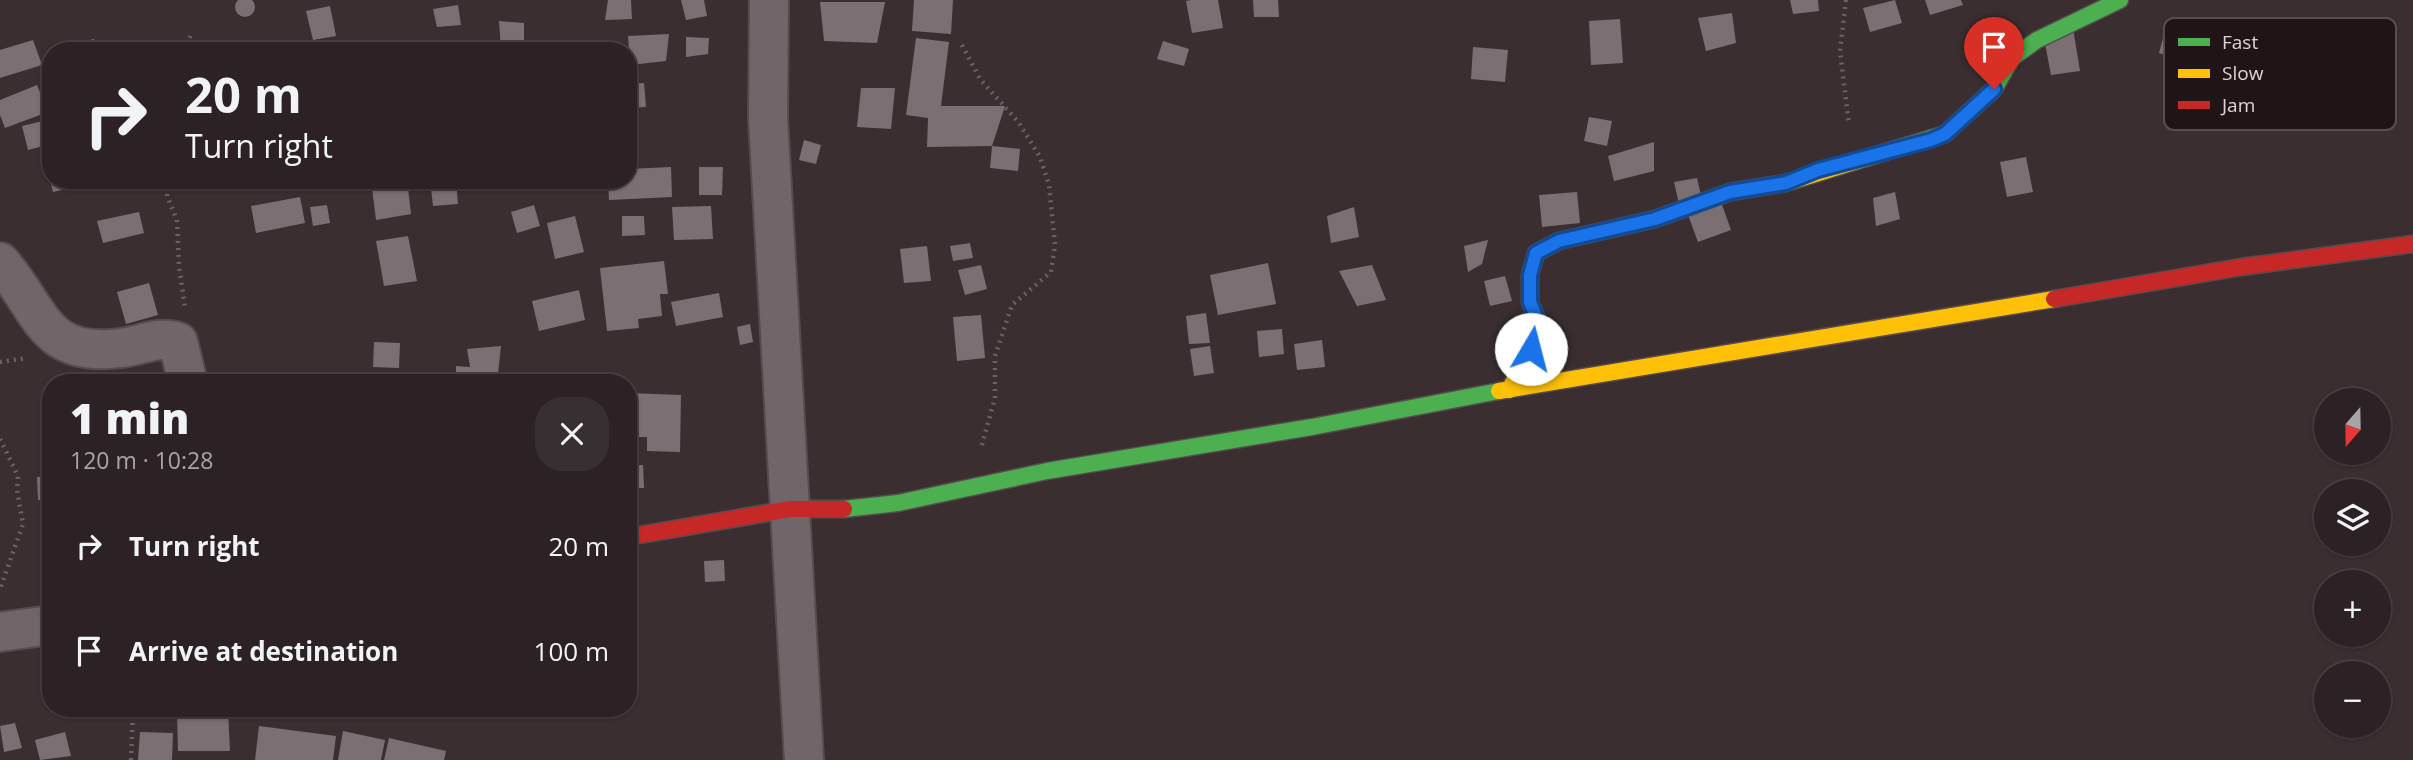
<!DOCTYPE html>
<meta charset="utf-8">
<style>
body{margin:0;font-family:"Open Sans",sans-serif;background:#382f32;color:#f1f3f6;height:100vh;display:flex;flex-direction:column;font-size:26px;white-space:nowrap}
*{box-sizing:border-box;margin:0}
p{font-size:23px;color:#a6a4a7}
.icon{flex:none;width:38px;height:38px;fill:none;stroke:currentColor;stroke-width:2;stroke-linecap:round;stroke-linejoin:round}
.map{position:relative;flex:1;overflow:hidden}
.sheet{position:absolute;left:42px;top:374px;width:595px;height:343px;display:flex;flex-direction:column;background:#2c2225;border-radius:28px;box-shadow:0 2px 5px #0004,0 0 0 2px #483f42}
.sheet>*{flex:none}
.guide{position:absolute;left:42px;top:42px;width:595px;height:147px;border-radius:28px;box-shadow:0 2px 5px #0004,0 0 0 2px #483f42;background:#2c2225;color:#f1f3f6;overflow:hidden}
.needle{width:46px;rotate:200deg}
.controls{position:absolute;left:2314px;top:388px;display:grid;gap:14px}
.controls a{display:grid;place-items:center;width:77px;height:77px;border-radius:50%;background:#2c2225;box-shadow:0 2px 5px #0004,0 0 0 2px #483f42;font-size:35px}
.pin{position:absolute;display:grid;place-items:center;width:60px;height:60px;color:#fff;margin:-72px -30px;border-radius:50% 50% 50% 0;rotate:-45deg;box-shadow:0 0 7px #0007}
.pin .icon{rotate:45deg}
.me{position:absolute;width:77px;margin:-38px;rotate:8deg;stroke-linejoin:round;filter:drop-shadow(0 0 5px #0008)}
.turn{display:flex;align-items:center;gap:24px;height:147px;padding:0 28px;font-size:32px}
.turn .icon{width:91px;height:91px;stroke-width:2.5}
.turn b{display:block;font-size:49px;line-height:60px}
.round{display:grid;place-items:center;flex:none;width:74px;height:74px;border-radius:28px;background:#382f32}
.head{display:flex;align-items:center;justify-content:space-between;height:119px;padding:0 28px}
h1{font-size:42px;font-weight:800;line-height:52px}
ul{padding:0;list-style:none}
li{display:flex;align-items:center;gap:21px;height:105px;padding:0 28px}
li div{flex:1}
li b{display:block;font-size:26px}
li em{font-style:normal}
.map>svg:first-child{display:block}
</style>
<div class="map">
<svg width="2413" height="760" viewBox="0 0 2413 760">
<rect width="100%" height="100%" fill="#3a2e31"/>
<g fill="#7a6f72">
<circle cx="245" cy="7" r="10"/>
<path d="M 608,0 L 631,0 L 632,19 L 605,20 Z"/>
<path d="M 681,0 L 704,0 L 707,16 L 686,20 Z"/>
<path d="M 914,0 L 953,0 L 951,34 L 912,31 Z"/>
<path d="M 1191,0 L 1218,0 L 1223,28 L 1192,33 L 1186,1 Z"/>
<path d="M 1253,0 L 1278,0 L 1279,17 L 1254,17 Z"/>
<path d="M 1790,0 L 1818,0 L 1819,11 L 1793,14 Z"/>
<path d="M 1895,0 L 1902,23 L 1870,32 L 1863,8 Z"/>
<path d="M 1925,0 L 1961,0 L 1963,5 L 1930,15 Z"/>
<path d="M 820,2 L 885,2 L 877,43 L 824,41 Z"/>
<path d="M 458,5 L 461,25 L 437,27 L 433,9 Z"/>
<path d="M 330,6 L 336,36 L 313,40 L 306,11 Z"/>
<path d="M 1732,13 L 1736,43 L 1706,51 L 1698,18 Z"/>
<path d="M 1620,19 L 1623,63 L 1591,65 L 1589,21 Z"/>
<path d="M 499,21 L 524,23 L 524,48 L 501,49 Z"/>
<path d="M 2073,28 L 2080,71 L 2051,75 L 2043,33 Z"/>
<path d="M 2165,31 L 2193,38 L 2186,61 L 2159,53 Z"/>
<path d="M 669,34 L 666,61 L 630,65 L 628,36 Z"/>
<path d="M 686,37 L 709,38 L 708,54 L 686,57 Z"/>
<path d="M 916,38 L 949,42 L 941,106 L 1005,106 L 992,146 L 927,147 L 928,118 L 906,115 Z"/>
<path d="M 94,39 L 97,51 L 63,51 L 62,46 Z"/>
<path d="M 33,40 L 42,65 L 0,78 L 0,50 Z"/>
<path d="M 1163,41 L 1189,49 L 1184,66 L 1157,59 Z"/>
<path d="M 1473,47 L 1508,50 L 1505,82 L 1471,79 Z"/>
<path d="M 644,83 L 646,107 L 628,108 L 628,84 Z"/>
<path d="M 37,85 L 48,112 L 5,128 L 0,115 L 0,100 Z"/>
<path d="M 861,88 L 895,88 L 891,129 L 857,127 Z"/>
<path d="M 1589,117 L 1612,121 L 1607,146 L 1584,141 Z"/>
<path d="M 51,119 L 51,144 L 28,150 L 22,126 Z"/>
<path d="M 804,140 L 821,145 L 816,164 L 799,160 Z"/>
<path d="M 1654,142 L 1654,171 L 1614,181 L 1608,156 Z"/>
<path d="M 992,146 L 1020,149 L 1018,171 L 990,168 Z"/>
<path d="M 2026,157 L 2033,192 L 2007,197 L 2000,162 Z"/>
<path d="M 671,167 L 672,197 L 609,200 L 608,180 L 628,180 L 628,169 Z"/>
<path d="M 699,167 L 723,167 L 722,195 L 699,195 Z"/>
<path d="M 1697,178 L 1702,199 L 1679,204 L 1674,182 Z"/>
<path d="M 50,180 L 74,180 L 75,187 L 53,192 Z"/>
<path d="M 371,180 L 407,180 L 411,214 L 376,220 Z"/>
<path d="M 430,180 L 456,180 L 458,204 L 433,206 Z"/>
<path d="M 1577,192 L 1580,223 L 1542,227 L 1539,195 Z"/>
<path d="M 1895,192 L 1900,219 L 1876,226 L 1873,198 Z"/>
<path d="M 300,197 L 305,223 L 256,233 L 251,206 Z"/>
<path d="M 1721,202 L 1731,230 L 1698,242 L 1688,215 Z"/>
<path d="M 327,205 L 330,223 L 313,226 L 310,207 Z"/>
<path d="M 534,205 L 540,226 L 517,233 L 511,212 Z"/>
<path d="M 711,206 L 713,239 L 674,240 L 672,207 Z"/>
<path d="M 1354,207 L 1359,237 L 1331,243 L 1327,216 Z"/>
<path d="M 139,212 L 144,233 L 103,243 L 97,221 Z"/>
<path d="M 575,216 L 584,252 L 555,259 L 547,223 Z"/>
<path d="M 622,216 L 644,216 L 645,235 L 622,236 Z"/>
<path d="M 408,236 L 417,281 L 384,286 L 376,241 Z"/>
<path d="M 1488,240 L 1482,264 L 1468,272 L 1464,246 Z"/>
<path d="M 970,243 L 973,258 L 953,261 L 950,246 Z"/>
<path d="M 927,246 L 931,281 L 904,283 L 900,249 Z"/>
<path d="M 664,261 L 668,294 L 660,294 L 662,316 L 638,319 L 639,328 L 607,331 L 600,268 Z"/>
<path d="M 1268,263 L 1276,304 L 1218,315 L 1210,275 Z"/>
<path d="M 981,265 L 987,289 L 965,295 L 958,270 Z"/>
<path d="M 1372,265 L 1386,300 L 1357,306 L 1339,271 Z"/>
<path d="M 1505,276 L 1512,301 L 1490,306 L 1484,281 Z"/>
<path d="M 149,283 L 158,315 L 126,324 L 117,292 Z"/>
<path d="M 579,290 L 585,320 L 539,331 L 532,301 Z"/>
<path d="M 719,293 L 723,317 L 676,326 L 671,302 Z"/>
<path d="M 1206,313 L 1210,343 L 1189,344 L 1186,316 Z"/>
<path d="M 981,315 L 985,358 L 957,361 L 953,317 Z"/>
<path d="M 750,324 L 753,342 L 740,345 L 737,327 Z"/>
<path d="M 1282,329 L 1284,354 L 1259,357 L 1257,331 Z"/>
<path d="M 1322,340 L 1325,367 L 1297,370 L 1294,344 Z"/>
<path d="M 374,342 L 400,343 L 399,368 L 373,367 Z"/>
<path d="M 501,346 L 497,383 L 456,383 L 456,366 L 470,367 L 467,349 Z"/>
<path d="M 1210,346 L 1214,373 L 1194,376 L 1190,349 Z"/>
<path d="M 628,393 L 681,395 L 680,452 L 647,451 L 647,437 L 628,437 Z"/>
<path d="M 643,465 L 644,488 L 628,488 L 628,466 Z"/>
<path d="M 51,476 L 51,500 L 38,500 L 37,477 Z"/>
<path d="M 51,526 L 51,542 L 40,543 L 40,527 Z"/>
<path d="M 724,560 L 725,581 L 705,582 L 704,561 Z"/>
<path d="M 228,710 L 230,751 L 178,751 L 177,712 Z"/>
<path d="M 15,723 L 22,748 L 4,752 L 0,726 Z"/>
<path d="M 259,726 L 336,736 L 333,760 L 255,760 Z"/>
<path d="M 343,731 L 385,740 L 381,760 L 338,760 Z"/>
<path d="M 65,732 L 71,756 L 40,760 L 35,740 Z"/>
<path d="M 140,732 L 173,733 L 172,760 L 138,760 Z"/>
<path d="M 389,738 L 446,751 L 444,760 L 384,760 Z"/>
</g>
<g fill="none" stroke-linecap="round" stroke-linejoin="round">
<defs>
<g id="street">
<path d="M 769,0 L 768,118 L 804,760"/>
<path d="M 0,262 C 42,309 41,358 121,348 C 140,346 160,335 178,342 L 188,383"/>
<path d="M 0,632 L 51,625"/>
</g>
<g id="fast">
<path d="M 1892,150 L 1945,134 L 1994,89 L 2012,58 L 2037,40 L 2120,0"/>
<path d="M 844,509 L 898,503 L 1047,471 L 1312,427 L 1499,391"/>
</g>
<g id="slow">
<path d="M 1509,390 L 1531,349 L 1538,321 L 1530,302 L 1530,275 L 1536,253 L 1559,241 L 1655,219 L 1730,192 L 1786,183 L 1892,150"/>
<path d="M 1499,391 L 2054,299"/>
</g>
<g id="jam">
<path d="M 2054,299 L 2241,267 L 2413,244"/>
<path d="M 628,537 L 790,509 L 844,509"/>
</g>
</defs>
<use href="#street" stroke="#564c4e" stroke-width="42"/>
<use href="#fast" stroke="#564c4e" stroke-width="19"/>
<use href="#slow" stroke="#564c4e" stroke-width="19"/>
<use href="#jam" stroke="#564c4e" stroke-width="19"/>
<g stroke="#6b6264" stroke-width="4.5" stroke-dasharray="2 5" stroke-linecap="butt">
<path d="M 1846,0 L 1840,51 L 1849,125"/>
<path d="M 962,45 L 980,79 L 1019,123 L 1040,157 L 1049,185 L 1055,245 L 1051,272 L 1012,305 L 995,356 L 995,398 L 981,448"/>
<path d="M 185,51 L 191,34"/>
<path d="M 167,180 L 167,196 L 177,220 L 179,267 L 185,307"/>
<path d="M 0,362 L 27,358"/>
<path d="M 0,439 L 18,476 L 17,490 L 23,524 L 0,589"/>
<path d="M 131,760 L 133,709"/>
</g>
<use href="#street" stroke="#706669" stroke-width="38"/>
<use href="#fast" stroke="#4caf50" stroke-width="16"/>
<use href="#slow" stroke="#ffc107" stroke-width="16"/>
<use href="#jam" stroke="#c62828" stroke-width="16"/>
</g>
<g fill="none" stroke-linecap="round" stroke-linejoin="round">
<defs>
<path id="route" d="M 1531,349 L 1538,321 L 1530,302 L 1530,275 L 1536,253 L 1559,241 L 1655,219 L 1730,192 L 1786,183 L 1818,170 L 1931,140 L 1945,134 L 1994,89"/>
</defs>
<use href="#route" stroke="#114b97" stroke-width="18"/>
<use href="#route" stroke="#1a73e8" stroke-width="12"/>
</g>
<rect x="2164" y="18" width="232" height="112" rx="10" fill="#1f1517" stroke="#594d50" stroke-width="2"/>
<rect x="2178" y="38" width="32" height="8" fill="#4caf50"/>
<rect x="2178" y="69" width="32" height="9" fill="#ffc107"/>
<rect x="2178" y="101" width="32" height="8" fill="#c62828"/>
<g font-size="19" fill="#e0d1d4">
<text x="2222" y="49">Fast</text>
<text x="2222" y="80">Slow</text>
<text x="2222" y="112">Jam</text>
</g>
</svg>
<div class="controls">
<a><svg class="needle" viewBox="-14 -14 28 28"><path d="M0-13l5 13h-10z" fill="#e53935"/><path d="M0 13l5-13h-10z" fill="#a6a4a7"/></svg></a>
<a><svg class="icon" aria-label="layers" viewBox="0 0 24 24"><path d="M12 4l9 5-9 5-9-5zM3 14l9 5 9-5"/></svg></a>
<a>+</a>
<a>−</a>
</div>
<div class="pin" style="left:1994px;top:89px;background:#d93025"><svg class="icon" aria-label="arrive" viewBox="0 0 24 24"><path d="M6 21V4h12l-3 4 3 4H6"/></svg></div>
<svg class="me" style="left:1531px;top:349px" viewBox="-20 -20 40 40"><circle r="19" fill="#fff"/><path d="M0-13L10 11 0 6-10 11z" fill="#1a73e8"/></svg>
<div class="guide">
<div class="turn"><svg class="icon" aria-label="right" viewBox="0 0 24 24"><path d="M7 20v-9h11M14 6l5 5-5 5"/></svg><div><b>20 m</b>Turn right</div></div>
</div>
<section class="sheet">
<div class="head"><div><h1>1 min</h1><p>120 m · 10:28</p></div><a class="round"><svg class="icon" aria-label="close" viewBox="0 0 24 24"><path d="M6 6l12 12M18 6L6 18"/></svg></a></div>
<ul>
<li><svg class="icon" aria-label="right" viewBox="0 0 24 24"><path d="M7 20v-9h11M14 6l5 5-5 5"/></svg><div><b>Turn right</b></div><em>20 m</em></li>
<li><svg class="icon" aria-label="arrive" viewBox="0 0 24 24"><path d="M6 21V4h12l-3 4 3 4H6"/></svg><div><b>Arrive at destination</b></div><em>100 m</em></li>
</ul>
</section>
</div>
